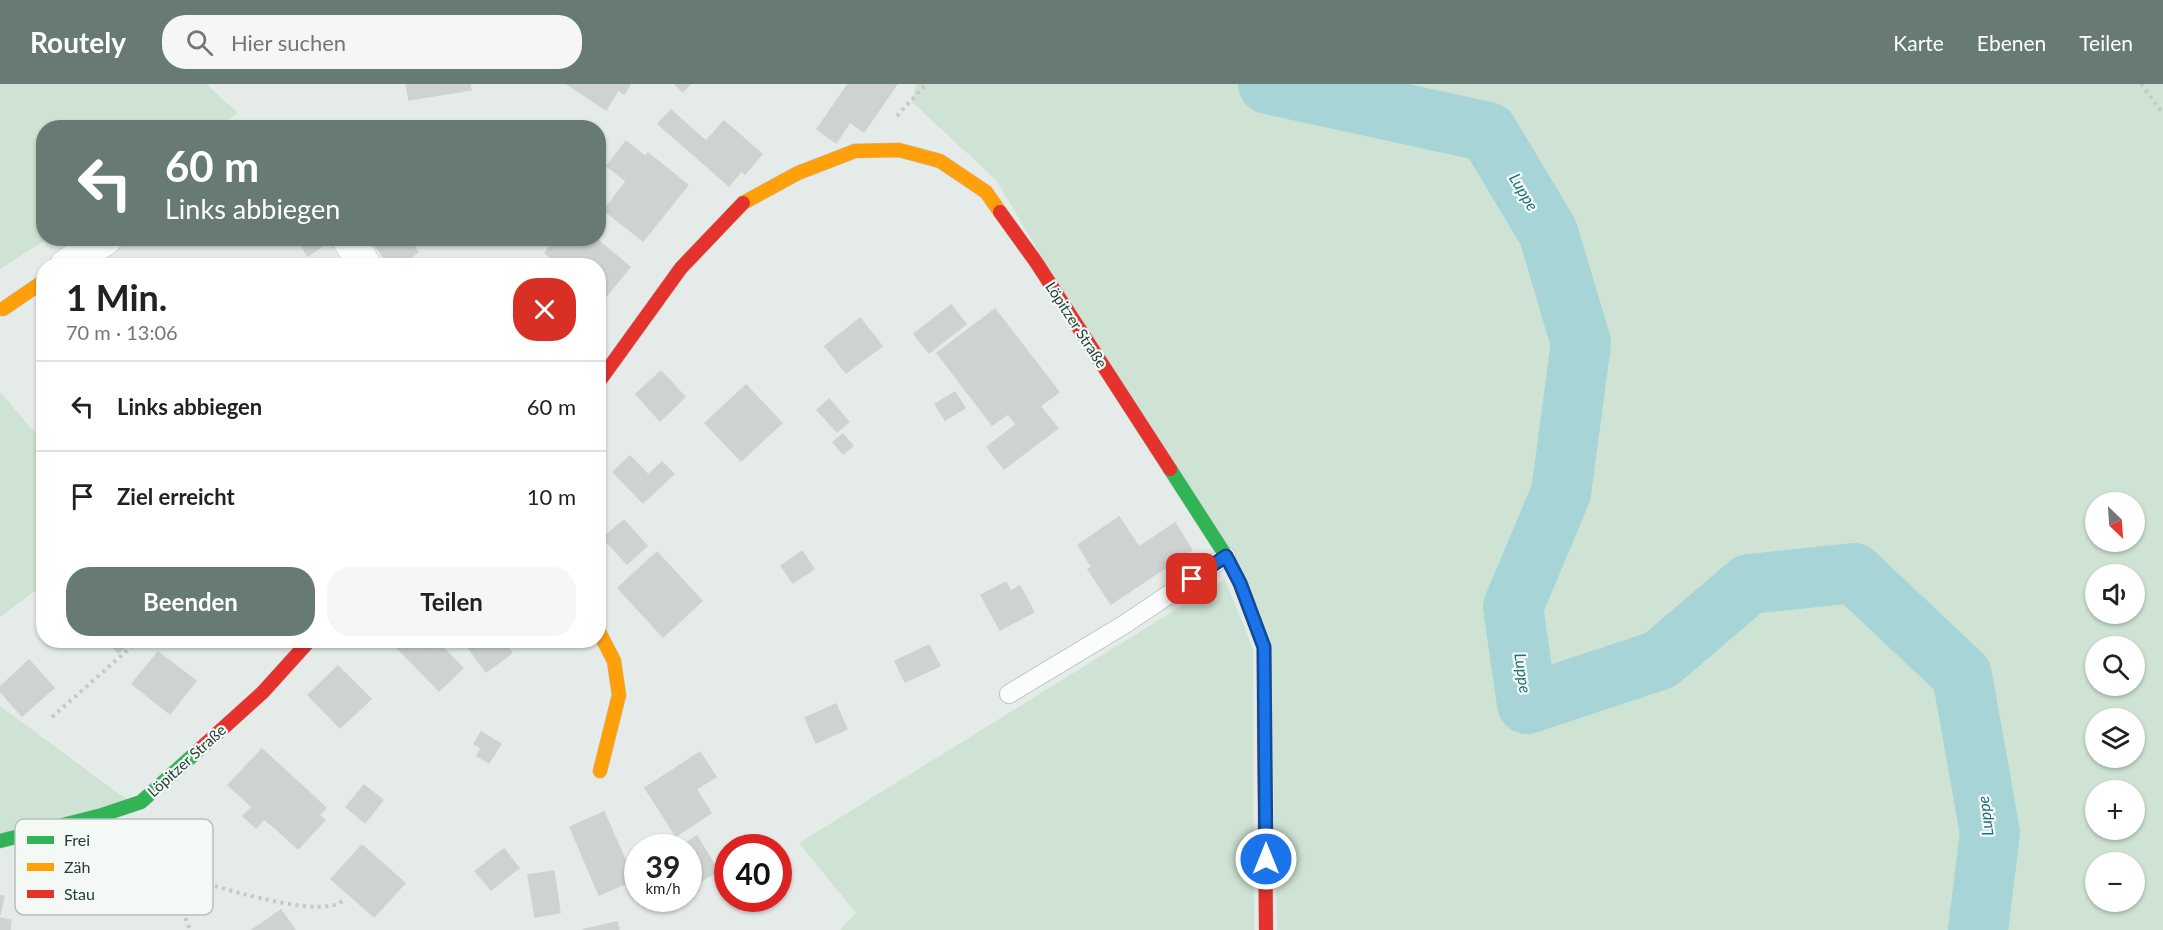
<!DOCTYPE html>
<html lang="de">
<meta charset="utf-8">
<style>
body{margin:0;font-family:Lato,sans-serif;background:#f6f6f6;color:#222;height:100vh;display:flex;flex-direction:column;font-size:22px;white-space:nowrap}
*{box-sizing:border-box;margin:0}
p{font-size:20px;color:#767676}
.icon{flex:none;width:33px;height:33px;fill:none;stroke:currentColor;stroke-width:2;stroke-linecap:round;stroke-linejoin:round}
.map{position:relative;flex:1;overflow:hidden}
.side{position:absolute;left:36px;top:174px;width:570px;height:390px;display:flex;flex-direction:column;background:#fff;border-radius:24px;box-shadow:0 2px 4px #0004}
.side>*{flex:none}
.banner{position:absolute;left:36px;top:36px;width:570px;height:126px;border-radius:24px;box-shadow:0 2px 4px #0004;background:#677b74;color:#fff;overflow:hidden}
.needle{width:39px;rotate:155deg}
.fabs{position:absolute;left:2085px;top:408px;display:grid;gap:12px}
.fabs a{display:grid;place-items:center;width:60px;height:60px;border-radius:50%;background:#fff;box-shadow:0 2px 4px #0004;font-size:30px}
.speed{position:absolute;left:624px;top:750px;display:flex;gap:12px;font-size:30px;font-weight:700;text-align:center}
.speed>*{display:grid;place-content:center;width:78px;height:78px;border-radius:50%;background:#fff;box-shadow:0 2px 4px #0004;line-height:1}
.speed small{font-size:15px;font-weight:400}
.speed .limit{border:9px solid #d22;background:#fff;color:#111}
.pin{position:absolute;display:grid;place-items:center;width:51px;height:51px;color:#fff;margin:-26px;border-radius:12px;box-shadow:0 3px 9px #0006}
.me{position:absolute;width:66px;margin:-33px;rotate:0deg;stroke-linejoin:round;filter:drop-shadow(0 0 4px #0008)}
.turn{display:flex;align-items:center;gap:21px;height:126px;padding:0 30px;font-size:27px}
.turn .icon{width:78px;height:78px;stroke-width:2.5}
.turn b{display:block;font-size:42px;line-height:51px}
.round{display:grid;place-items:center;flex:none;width:63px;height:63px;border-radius:24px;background:#f6f6f6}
.summary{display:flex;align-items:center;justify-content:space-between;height:102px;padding:0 30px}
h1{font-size:36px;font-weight:700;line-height:45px}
.button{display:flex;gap:12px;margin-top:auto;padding:12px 30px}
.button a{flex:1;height:69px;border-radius:24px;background:#677b74;color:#fff;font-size:24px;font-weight:700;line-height:69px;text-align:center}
.button a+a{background:#f6f6f6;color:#222}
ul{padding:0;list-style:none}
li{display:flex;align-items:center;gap:18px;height:90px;padding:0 30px;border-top:2px solid #e0e0e0}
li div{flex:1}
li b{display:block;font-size:22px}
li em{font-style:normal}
header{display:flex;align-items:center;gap:36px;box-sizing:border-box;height:84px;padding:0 30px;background:#677b74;color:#fff}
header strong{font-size:28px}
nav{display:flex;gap:33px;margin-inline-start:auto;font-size:21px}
.search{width:420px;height:54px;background:#f6f6f6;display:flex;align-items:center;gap:15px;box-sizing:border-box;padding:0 21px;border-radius:24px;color:#767676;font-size:22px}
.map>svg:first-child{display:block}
</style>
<header>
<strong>Routely</strong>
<div class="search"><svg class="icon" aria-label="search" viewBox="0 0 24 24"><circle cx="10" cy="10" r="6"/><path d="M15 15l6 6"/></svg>Hier suchen</div>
<nav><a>Karte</a><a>Ebenen</a><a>Teilen</a></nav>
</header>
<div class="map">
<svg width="2163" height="846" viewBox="0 0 2163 846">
<rect width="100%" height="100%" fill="#e5ebe8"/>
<g fill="#cfe3d4" fill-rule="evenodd">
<path d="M 0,0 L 206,0 L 238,29 L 216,43 L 44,44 L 44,154 L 47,155 L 0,185 Z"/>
<path d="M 916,0 L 2163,0 L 2163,846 L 1277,846 L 1270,562 L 997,97 L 912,18 ZM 2096,418 L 2134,418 L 2134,458 L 2096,458 ZM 2096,490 L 2134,490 L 2134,530 L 2096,530 ZM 2096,562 L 2134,562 L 2134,602 L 2096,602 ZM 2096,634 L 2134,634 L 2134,674 L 2096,674 ZM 2096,706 L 2134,706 L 2134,746 L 2096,746 ZM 2096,778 L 2134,778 L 2134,818 L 2096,818 Z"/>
<path d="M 0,308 L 44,359 L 43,501 L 0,533 Z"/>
<path d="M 1225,495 L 1253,565 L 1254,846 L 840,846 L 856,829 L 799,759 Z"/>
<path d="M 0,622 L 134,721 L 0,757 Z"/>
</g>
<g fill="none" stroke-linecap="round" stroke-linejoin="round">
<path stroke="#a7d4d7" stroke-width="60" d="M 1268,0 L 1488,48 L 1548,148 L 1581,259 L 1561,409 L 1513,523 L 1527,620 L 1660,576 L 1749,500 L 1854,489 L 1962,591 L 1990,749 L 1978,846"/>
</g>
<g fill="#ced3d1" stroke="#ced4d1" stroke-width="1.5">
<path d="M 406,0 L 470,0 L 471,6 L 409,16 Z"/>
<path d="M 567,0 L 628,0 L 630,1 L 624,10 L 618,6 L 606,26 Z"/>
<path d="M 675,0 L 690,0 L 683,8 Z"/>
<path d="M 848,0 L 897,0 L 864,48 L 831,25 Z"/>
<path d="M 831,25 L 850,38 L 836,59 L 817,45 Z"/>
<path d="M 671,26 L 700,52 L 688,66 L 658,40 Z"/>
<path d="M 724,37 L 762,70 L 745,90 L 706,57 Z"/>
<path d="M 700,52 L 741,87 L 729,102 L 688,66 Z"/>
<path d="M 626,57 L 646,73 L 626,97 L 607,82 Z"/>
<path d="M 648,69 L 688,101 L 643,157 L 604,126 Z"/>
<path d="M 296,154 L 315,154 L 321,163 L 308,172 Z"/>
<path d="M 370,154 L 408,154 L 418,168 L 400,182 L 390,182 Z"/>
<path d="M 557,154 L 575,154 L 556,178 L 545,169 Z"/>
<path d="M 575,154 L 595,154 L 630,183 L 598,222 L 598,182 L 553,182 Z"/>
<path d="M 951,221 L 966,240 L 929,269 L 914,250 Z"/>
<path d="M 995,225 L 1059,308 L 1016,340 L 1008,330 L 992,341 L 937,269 Z"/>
<path d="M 860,234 L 882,262 L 846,289 L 825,262 Z"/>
<path d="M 661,287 L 685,313 L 660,337 L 636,310 Z"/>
<path d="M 746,301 L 782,339 L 741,377 L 705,339 Z"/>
<path d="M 955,308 L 965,324 L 945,336 L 935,320 Z"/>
<path d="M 829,315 L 849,338 L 837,348 L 817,326 Z"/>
<path d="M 1040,322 L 1058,344 L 1004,385 L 987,363 Z"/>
<path d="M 843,350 L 853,362 L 843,370 L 833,358 Z"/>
<path d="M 630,372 L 660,403 L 643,419 L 613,388 Z"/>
<path d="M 662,378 L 674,390 L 660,403 L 648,391 Z"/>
<path d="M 1119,433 L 1151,481 L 1105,511 L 1088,485 L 1092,483 L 1078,461 Z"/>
<path d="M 624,436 L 647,462 L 627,480 L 603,454 Z"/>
<path d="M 1175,439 L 1192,466 L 1111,520 L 1105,511 L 1151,481 L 1139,463 Z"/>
<path d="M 802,467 L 814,485 L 793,499 L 781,482 Z"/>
<path d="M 657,468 L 702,517 L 663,553 L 618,504 Z"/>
<path d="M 1006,498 L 1011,507 L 1020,502 L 1034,528 L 1000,546 L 981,511 Z"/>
<path d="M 107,556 L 133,556 L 118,569 Z"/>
<path d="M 389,556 L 436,556 L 440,561 L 417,584 Z"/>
<path d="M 463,556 L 481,556 L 469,565 Z"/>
<path d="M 481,556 L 502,556 L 512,569 L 486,588 L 469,565 Z"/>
<path d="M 440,561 L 463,584 L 439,607 L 417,584 Z"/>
<path d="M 929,561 L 940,582 L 905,598 L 895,577 Z"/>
<path d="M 158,568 L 196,597 L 170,630 L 132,600 Z"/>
<path d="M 29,576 L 54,604 L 22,632 L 0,607 L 0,603 Z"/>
<path d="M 338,582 L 371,615 L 340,644 L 308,611 Z"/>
<path d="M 836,620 L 847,645 L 816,659 L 805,634 Z"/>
<path d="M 481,648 L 501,660 L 489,679 L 477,672 L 481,664 L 474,660 Z"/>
<path d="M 262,665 L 309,708 L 275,744 L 264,735 L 256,744 L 243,732 L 252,723 L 228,701 Z"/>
<path d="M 700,668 L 716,693 L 696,705 L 711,729 L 676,752 L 645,704 Z"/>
<path d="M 364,701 L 383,716 L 365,739 L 346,723 Z"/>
<path d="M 309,708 L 326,724 L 319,731 L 325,736 L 298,765 L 275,744 Z"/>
<path d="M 604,728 L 634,796 L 599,811 L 570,743 Z"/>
<path d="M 697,752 L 718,787 L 688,805 L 688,764 L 677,764 Z"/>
<path d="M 362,761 L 405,799 L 374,833 L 331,795 Z"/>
<path d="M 504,765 L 519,784 L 491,806 L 475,787 Z"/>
<path d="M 554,787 L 560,829 L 535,833 L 528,791 Z"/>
<path d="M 728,788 L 728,802 L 721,793 Z"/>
<path d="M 0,812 L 4,812 L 0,831 Z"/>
<path d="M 647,814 L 671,814 L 653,825 Z"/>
<path d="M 281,826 L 295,846 L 252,846 Z"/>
<path d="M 0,834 L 11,836 L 10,846 L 0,846 Z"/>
<path d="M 617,838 L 619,846 L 582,846 Z"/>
</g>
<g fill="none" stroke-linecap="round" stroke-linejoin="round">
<defs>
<path id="lane" d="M 1009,610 L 1125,540 L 1226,472"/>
<g id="street">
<path d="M 348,154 L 365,182"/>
<path d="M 66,182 L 106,154"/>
</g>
<g id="fast">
<path d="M 1170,385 L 1226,472 L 1240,499 L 1264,563 L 1264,614"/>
<path d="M 0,757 L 102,731 L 141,718 L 200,665"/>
</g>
<g id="slow">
<path d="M 743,119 L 798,89 L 855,67 L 899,66 L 940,77 L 986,108 L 1000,128"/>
<path d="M 3,225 L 44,197"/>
<path d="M 598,546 L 614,577 L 619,611 L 600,687"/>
</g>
<g id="jam">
<path d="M 1000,128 L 1036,178 L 1170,385"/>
<path d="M 598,299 L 681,184 L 743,119"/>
<path d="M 1264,614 L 1266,846"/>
<path d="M 200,665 L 263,608 L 310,556"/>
</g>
</defs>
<use href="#lane" stroke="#c2c8c5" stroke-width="20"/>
<use href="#street" stroke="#c2c8c5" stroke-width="34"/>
<use href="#fast" stroke="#c1c8c5" stroke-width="15"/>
<use href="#slow" stroke="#c1c8c5" stroke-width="15"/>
<use href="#jam" stroke="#c1c8c5" stroke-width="15"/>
<g stroke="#c2cac6" stroke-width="4" stroke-dasharray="3 4.5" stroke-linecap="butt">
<path d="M 2141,0 L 2163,30"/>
<path d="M 897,32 L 926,0"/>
<path d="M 52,633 L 139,556"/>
<path d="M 153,750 L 190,846"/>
<path d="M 215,802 C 238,809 325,834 342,817"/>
</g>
<use href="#lane" stroke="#fbfcfc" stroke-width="18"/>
<use href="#street" stroke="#fbfcfc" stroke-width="33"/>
<use href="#fast" stroke="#30b455" stroke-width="14"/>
<use href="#slow" stroke="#ff9f0a" stroke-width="14"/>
<use href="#jam" stroke="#e5322d" stroke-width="14"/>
</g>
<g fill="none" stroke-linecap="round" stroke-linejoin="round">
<defs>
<path id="route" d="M 1192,495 L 1226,472 L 1240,499 L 1264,563 L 1266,775"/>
</defs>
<use href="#route" stroke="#114b97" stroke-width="15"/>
<use href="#route" stroke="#1a73e8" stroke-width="10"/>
</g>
<g text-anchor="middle" stroke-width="4.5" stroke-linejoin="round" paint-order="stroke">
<g font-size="15" fill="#233e35" stroke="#f4f9f6">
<text transform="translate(1076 241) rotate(57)" y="5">Löpitzer Straße</text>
<text transform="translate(187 677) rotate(-42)" y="5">Löpitzer Straße</text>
</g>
<g font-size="16" font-style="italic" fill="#1e7079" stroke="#f4f9f6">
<text transform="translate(1524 108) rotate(59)" y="6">Luppe</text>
<text transform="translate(1523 589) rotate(82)" y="6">Luppe</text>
<text transform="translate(1985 732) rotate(-97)" y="6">Luppe</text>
</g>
</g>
<rect x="15" y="735" width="198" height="96" rx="9" fill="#f4f9f6" stroke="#b5c1bc" stroke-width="1.5"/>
<rect x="27" y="752" width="27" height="8" fill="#30b455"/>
<rect x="27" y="779" width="27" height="8" fill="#ff9f0a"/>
<rect x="27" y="806" width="27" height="8" fill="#e5322d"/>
<g font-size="16" fill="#233e35">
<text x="64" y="762">Frei</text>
<text x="64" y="789">Zäh</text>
<text x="64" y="816">Stau</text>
</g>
</svg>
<div class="fabs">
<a><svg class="needle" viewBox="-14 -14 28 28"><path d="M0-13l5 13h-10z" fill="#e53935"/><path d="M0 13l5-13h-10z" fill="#767676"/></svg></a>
<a><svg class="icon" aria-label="sound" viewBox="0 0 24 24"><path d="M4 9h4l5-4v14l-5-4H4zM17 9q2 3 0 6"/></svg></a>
<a><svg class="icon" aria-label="search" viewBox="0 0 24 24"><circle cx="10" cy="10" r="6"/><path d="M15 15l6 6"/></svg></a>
<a><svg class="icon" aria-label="layers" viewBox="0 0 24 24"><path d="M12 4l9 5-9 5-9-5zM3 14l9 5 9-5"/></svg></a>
<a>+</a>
<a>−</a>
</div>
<div class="speed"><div>39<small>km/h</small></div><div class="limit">40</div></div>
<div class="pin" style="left:1192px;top:495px;background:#d93025"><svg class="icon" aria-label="arrive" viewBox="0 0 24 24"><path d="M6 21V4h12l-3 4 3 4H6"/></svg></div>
<svg class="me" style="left:1266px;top:775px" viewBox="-20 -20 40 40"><circle r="17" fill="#1a73e8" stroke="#fff" stroke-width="3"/><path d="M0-11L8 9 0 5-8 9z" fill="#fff"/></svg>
<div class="banner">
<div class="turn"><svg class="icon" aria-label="left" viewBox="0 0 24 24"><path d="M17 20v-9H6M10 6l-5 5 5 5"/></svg><div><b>60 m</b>Links abbiegen</div></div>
</div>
<section class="side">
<div class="summary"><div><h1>1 Min.</h1><p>70 m · 13:06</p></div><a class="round" style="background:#d93025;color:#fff"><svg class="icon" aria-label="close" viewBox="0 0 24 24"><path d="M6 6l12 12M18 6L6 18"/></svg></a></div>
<ul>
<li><svg class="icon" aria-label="left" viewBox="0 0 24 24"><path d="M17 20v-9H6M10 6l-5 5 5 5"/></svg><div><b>Links abbiegen</b></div><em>60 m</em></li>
<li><svg class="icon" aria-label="arrive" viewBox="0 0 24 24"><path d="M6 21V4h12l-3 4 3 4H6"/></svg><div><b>Ziel erreicht</b></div><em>10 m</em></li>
</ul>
<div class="button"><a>Beenden</a><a>Teilen</a></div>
</section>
</div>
